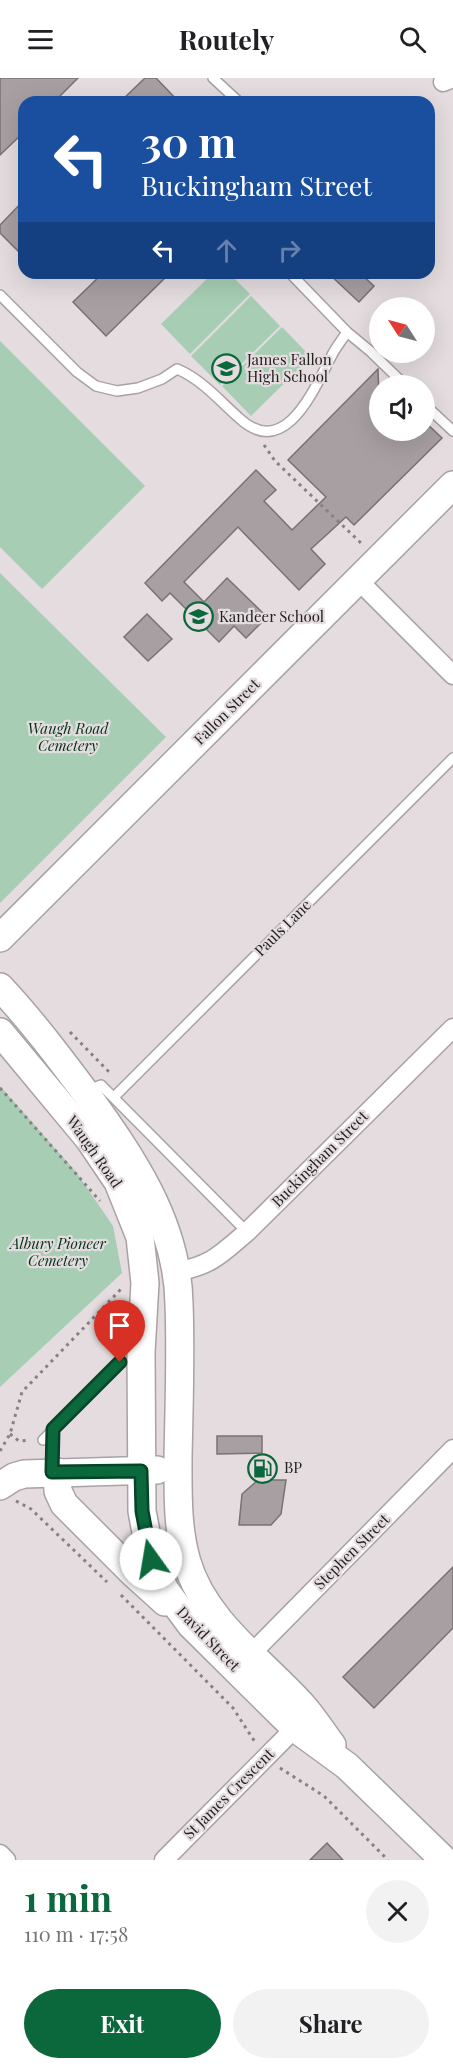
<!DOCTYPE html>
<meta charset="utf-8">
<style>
body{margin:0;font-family:"Playfair Display",serif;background:#f2f2f2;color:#202124;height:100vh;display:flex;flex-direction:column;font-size:22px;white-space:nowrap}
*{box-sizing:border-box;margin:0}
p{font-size:20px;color:#757577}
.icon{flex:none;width:33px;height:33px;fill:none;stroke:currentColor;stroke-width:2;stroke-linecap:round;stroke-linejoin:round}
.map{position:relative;height:1782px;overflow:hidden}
.drawer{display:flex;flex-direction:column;background:#fff;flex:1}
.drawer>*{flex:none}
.guide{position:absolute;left:18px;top:18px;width:417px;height:183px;border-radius:18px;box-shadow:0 6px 24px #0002;background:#1a4fa0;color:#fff;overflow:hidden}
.needle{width:39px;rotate:306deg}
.controls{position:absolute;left:369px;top:219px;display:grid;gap:12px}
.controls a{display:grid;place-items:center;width:66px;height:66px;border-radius:50%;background:#fff;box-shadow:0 6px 24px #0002;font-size:30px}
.pin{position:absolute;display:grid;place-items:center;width:51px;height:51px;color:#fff;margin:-62px -26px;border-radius:50% 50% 50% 0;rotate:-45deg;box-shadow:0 0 6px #0007}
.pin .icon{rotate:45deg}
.me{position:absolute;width:66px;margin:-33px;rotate:347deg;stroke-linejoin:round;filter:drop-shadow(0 0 4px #0008)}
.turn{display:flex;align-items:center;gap:21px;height:126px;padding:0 24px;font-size:27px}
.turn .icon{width:78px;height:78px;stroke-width:2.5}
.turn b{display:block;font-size:42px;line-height:51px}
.lanes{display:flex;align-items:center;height:57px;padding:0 24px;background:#0003;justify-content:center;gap:30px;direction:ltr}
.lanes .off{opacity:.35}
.round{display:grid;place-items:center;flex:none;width:63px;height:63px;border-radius:32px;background:#f2f2f2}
.overview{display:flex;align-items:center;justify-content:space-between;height:102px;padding:0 24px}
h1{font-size:36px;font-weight:700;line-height:45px;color:#0a683c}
.action{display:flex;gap:12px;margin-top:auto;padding:12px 24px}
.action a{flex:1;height:69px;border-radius:36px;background:#0a683c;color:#fff;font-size:24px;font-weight:700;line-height:69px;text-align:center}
.action a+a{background:#f2f2f2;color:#202124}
header{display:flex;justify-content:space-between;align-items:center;height:78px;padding:0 24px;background:#fff;font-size:27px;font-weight:700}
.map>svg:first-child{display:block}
</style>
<header><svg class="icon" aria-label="menu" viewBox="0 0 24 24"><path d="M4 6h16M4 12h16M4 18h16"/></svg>Routely<svg class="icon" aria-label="search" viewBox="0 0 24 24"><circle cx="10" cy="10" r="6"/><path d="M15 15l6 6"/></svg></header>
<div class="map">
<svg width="453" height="1782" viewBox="0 0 453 1782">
<rect width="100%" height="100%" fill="#e4dcde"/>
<g fill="#a7ceb4">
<path d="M 213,195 L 229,195 L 250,216 L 190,276 L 161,246 Z"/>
<path d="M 251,218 L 280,248 L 220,307 L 191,278 Z"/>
<path d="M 282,249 L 311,279 L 251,338 L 222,308 Z"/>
<path d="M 0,263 L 145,408 L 42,511 L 0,469 Z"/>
<path d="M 0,495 L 166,659 L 0,825 Z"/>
<path d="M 0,1008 L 76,1094 L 113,1148 L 122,1195 L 0,1309 Z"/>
</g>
<g fill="#a79fa1" stroke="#797173" stroke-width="1.5">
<path d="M 0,0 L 78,0 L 54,24 L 24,24 L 24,54 L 0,77 Z"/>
<path d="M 145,0 L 156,0 L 179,24 L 120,24 Z"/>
<path d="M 24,122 L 24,179 L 0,155 L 0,147 Z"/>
<path d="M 103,195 L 170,195 L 106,258 L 73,224 Z"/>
<path d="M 328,195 L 360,195 L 374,208 L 359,224 Z"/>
<path d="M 378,291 L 380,352 L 424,352 L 424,343 L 442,360 L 354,447 L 346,439 L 311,471 L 325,486 L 299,512 L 238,449 L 184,504 L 204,524 L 227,500 L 267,539 L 246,560 L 234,548 L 219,564 L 170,515 L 162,523 L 145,505 L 256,392 L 276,412 L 264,423 L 292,452 L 326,419 L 288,382 Z"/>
<path d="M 147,536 L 172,561 L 148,583 L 124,559 Z"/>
<path d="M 217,1358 L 262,1358 L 262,1375 L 217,1376 Z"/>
<path d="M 258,1402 L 286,1402 L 281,1436 L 271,1447 L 239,1447 L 242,1416 Z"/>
<path d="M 453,1489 L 453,1550 L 374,1630 L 343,1599 Z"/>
<path d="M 327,1765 L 343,1782 L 310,1782 Z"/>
</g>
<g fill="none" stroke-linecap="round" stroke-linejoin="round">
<defs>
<g id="lane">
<path d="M 213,0 L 239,24"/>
<path d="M 290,195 L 347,254 L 370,273 L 406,308"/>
<path d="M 0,217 L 77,294 L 96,308 L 117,313 L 138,310 L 162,301 L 177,291 C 201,301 219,322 238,339 C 285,384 314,311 332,277 C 336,269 342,262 347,254"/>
<path d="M 424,326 L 453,353"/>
<path d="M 87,1013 L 101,1007 L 247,1154"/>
<path d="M 114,1019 L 453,680"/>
<path d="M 43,1362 L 120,1284"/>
<path d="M 52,1394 L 53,1351"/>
</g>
<g id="street">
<path d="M 443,4 L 453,0"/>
<path d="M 359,503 L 453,597"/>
<path d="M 176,1194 C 212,1187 220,1177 247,1154 L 453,950"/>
<path d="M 251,1576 L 453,1371"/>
<path d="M 0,1776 L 6,1782"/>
<path d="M 164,1782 L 295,1650"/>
</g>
<g id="secondary">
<path d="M 0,860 L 453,407"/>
<path d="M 0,909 C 31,942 58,978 85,1014 C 131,1078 178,1145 179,1226 C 181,1277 179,1329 178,1380 C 178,1414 177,1451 187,1484 C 204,1543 262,1583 302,1627 C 313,1639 322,1654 332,1667"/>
<path d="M 0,954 L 89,1061 L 118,1104 L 140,1159 L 145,1205 L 141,1274 L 142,1433 L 151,1481 L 165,1512 L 191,1547 L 295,1650 L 347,1688 L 444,1782"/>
<path d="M 57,1394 L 58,1413 L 64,1426 L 133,1495 L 165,1524"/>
<path d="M 0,1408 L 14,1399 L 24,1396 L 157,1392"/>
</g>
</defs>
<use href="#lane" stroke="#a9a1a3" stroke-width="12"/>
<use href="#street" stroke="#a9a1a3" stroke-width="21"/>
<use href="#secondary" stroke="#a9a1a3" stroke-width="30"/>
<g stroke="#868182" stroke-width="3" stroke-dasharray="3 4.5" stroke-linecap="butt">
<path d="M 264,367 L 275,383 L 362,466"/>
<path d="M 70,954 L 111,996"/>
<path d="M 0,1010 L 100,1123"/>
<path d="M 10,1356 L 19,1363 L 30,1362"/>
<path d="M 0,1373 L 10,1356 L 22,1314 L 122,1210"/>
<path d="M 16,1423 L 31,1431 L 107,1504"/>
<path d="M 121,1517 L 233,1630 L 255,1664"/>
<path d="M 280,1690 L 324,1718 L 388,1782"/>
</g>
<use href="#lane" stroke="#fff" stroke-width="9"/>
<use href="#street" stroke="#fff" stroke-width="18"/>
<use href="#secondary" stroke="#fff" stroke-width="27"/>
</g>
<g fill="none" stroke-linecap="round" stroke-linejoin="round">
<defs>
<path id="route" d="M 120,1284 L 53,1351 L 52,1394 L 141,1393 L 142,1433 L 151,1481"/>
</defs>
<use href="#route" stroke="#064427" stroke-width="15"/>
<use href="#route" stroke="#0a683c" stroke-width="10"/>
</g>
<defs>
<symbol id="school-ring" viewBox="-11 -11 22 22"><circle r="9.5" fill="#e4dcde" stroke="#0a683c" stroke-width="1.5"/><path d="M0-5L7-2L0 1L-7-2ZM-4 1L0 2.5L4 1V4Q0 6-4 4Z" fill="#0a683c"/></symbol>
<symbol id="fuel-ring" viewBox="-11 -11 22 22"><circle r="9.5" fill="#e4dcde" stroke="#0a683c" stroke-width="1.5"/><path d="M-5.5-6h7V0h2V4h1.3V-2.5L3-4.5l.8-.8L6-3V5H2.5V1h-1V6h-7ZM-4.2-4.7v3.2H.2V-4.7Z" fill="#0a683c"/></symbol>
</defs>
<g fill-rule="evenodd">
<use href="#school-ring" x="210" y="274" width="33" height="33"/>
<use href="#school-ring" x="182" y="522" width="33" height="33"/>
<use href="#fuel-ring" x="246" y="1374" width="33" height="33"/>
</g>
<g text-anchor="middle" stroke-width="4.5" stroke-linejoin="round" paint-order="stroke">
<g font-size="15" fill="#242121" stroke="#e4dcde" text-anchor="start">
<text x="247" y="287">James Fallon<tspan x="247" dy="17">High School</tspan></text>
<text x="219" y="544">Kandeer School</text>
<text x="284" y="1395">BP</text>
</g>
<g font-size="15" fill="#242121" stroke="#e4dcde">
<text transform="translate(227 634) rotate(-45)" y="5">Fallon Street</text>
<text transform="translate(283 850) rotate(-45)" y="5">Pauls Lane</text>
<text transform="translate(94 1074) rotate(55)" y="5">Waugh Road</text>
<text transform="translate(320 1081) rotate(-45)" y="5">Buckingham Street</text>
<text transform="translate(352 1474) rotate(-45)" y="5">Stephen Street</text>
<text transform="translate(208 1561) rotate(46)" y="5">David Street</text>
<text transform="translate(229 1716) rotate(-45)" y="5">St James Crescent</text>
</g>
<g font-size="15" font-style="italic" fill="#003419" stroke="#e4dcde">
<text x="68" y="656">Waugh Road<tspan x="68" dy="17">Cemetery</tspan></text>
<text x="58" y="1171">Albury Pioneer<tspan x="58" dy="17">Cemetery</tspan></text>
</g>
</g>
</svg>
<div class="controls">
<a><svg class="needle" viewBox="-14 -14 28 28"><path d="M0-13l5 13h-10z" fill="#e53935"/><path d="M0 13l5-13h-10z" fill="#757577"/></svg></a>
<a><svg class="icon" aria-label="sound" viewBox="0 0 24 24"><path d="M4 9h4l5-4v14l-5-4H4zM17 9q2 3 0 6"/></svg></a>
</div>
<div class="pin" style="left:120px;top:1284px;background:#d93025"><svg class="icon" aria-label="arrive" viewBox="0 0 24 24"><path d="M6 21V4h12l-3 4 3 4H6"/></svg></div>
<svg class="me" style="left:151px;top:1481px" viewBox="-20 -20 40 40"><circle r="19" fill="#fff"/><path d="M0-13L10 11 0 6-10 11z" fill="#0a683c"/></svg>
<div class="guide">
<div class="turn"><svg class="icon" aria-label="left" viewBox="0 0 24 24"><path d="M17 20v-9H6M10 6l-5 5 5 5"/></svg><div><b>30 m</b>Buckingham Street</div></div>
<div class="lanes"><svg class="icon" aria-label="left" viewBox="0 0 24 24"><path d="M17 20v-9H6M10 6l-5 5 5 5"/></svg><svg class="icon off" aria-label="ahead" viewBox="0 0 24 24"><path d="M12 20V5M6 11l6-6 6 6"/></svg><svg class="icon off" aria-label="right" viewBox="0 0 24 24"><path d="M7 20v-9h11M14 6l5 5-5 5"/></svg></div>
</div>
</div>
<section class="drawer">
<div class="overview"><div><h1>1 min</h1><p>110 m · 17:58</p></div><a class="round"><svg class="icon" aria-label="close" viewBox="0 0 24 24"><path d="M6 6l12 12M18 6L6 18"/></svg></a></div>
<div class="action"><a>Exit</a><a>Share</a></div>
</section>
